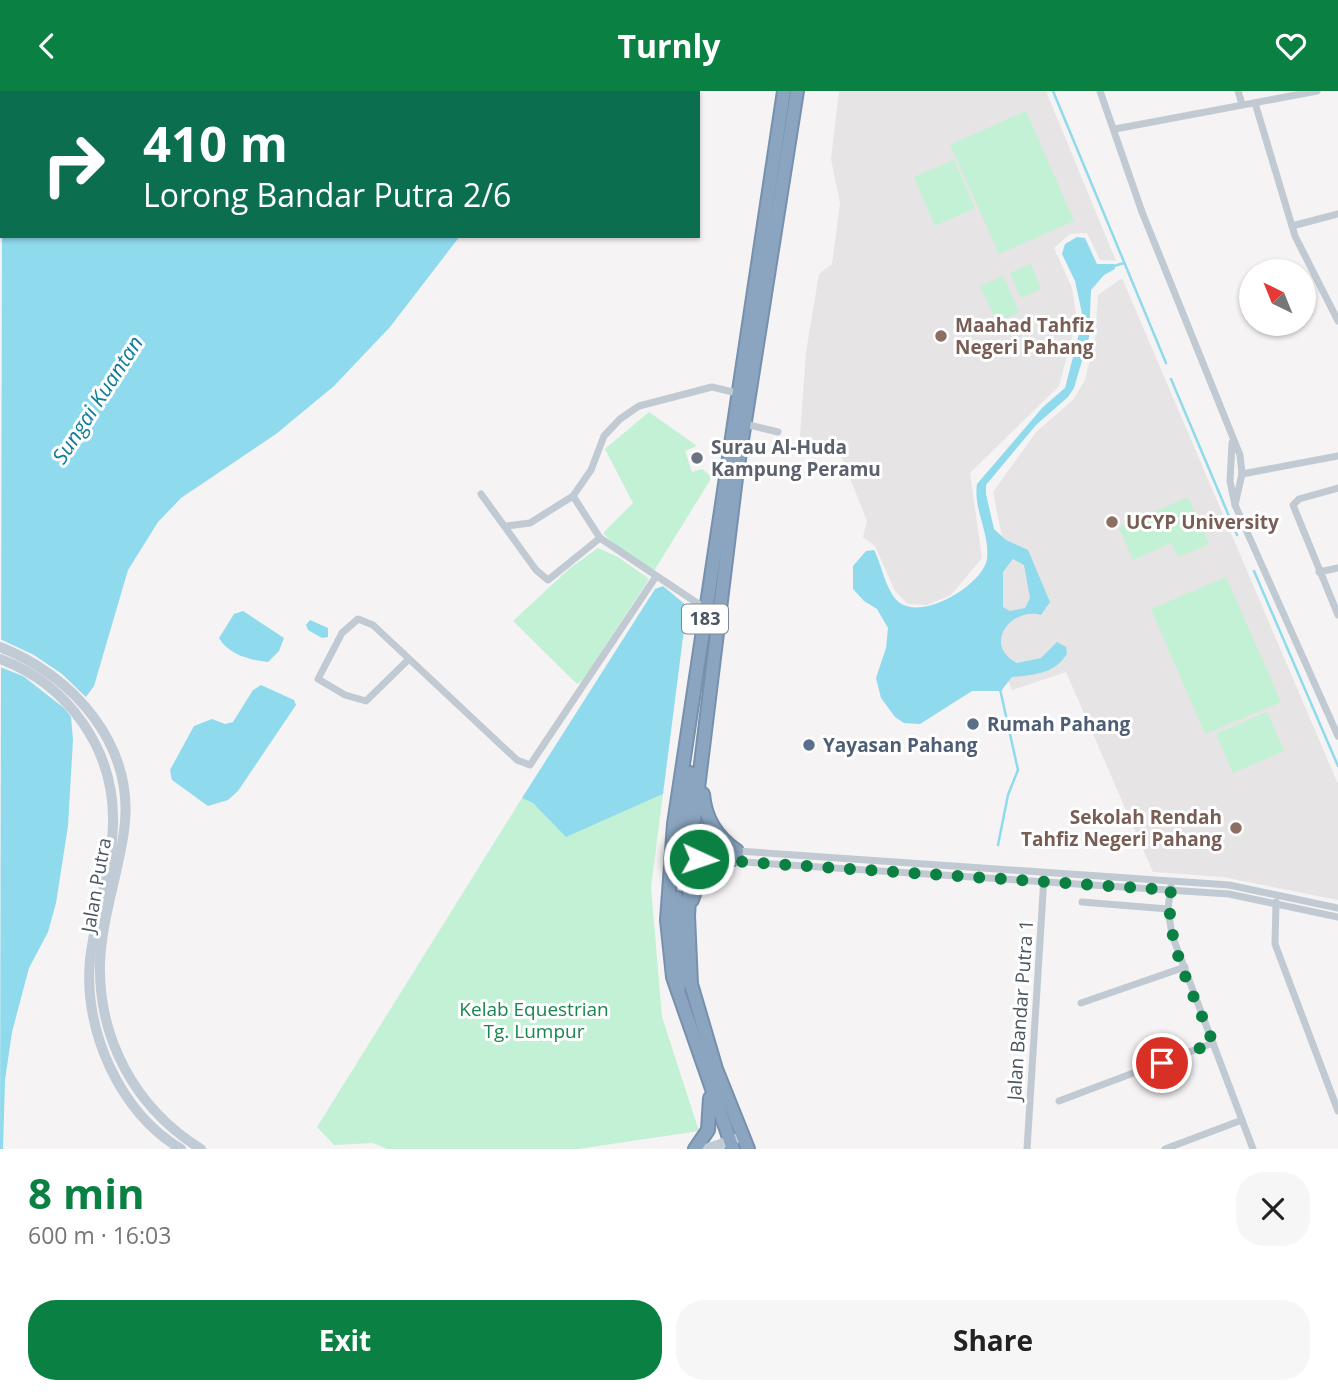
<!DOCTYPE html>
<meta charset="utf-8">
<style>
body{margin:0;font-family:"Open Sans",sans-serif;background:#f6f6f6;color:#222;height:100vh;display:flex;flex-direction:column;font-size:26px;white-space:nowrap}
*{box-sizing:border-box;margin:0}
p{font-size:23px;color:#767676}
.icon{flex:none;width:38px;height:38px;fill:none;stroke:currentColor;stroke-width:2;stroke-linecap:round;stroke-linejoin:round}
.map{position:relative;height:1058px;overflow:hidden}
.details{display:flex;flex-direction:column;background:#fff;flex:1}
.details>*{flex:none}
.hud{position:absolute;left:0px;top:0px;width:700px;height:147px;box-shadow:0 2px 5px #0004;background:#0b6e4f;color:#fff;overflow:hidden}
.needle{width:46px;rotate:317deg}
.controls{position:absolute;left:1239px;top:168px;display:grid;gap:14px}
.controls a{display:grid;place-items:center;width:77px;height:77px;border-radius:50%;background:#fff;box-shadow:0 2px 5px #0004;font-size:35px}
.pin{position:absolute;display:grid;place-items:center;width:60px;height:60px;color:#fff;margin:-30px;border:4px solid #fff;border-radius:50%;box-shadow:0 2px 7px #0007}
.me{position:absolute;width:77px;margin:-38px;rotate:93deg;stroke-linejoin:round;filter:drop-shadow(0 0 5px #0008)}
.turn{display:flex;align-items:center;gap:24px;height:147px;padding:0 28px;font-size:32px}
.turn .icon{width:91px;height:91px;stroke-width:2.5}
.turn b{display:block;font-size:49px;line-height:60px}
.round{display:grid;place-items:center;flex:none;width:74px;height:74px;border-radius:28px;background:#f6f6f6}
.summary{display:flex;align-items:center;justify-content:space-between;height:119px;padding:0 28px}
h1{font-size:42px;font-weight:700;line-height:52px;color:#0b8043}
.button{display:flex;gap:14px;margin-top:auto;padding:14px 28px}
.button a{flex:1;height:80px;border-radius:28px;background:#0b8043;color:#fff;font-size:28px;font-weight:700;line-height:80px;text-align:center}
.button a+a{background:#f6f6f6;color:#222}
header{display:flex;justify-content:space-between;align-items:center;height:91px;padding:0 28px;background:#0b8043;color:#fff;font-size:32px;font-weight:700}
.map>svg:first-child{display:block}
</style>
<header><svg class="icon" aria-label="back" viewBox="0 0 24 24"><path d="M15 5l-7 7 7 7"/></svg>Turnly<svg class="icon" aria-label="heart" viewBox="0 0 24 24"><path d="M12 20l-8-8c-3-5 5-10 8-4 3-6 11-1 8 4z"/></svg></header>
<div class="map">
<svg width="1338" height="1058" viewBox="0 0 1338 1058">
<rect width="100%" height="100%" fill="#f5f3f3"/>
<g fill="#e6e4e5">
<path d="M 839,0 L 1046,0 L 1116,170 L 1100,169 L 1087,142 L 1070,143 L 1054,157 L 1072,197 L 1077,228 L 1059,295 L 970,382 L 982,467 L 951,504 L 927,514 L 908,513 L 895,500 L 875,455 L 863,446 L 867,430 L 835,349 L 799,360 L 806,261 L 819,183 L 832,173 L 840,112 L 831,68 Z"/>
<path d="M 1122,187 L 1338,693 L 1338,809 L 1223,786 L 1153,781 L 1066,581 L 1012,599 L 991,543 L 1005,461 L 993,401 L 1037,340 L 1073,309 L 1085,289 L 1095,247 L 1098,204 Z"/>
</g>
<g fill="#c3f1d5">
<path d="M 0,0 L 96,0 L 2,2 L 0,142 Z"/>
<path d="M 1026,20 L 1074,130 L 999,163 L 950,54 Z"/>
<path d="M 954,69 L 975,117 L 935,135 L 914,86 Z"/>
<path d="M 1031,173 L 1041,198 L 1021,207 L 1010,182 Z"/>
<path d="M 1003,185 L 1019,221 L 997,231 L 980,195 Z"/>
<path d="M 649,321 L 697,355 L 685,360 L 692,381 L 702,378 L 712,386 L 654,480 L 615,454 L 603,442 L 633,412 L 605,358 Z"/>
<path d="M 1188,406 L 1209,453 L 1178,466 L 1171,452 L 1133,469 L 1119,436 Z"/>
<path d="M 598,457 L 618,466 L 649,488 L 583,589 L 577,593 L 513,530 L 569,478 Z"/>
<path d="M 1226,486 L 1281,611 L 1205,643 L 1151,518 Z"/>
<path d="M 1267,621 L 1284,660 L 1233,682 L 1216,643 Z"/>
<path d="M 663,703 L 651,796 L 662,926 L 699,1040 L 578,1058 L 387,1058 L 373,1052 L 334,1054 L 317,1036 L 522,707 L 533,712 L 566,745 Z"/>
</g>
<g fill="#90daee" fill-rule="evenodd">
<path d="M 96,0 L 533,0 L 95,2 Z"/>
<path d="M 2,139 L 2,145 L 460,145 L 390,236 L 334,295 L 276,343 L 181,407 L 158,431 L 128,479 L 94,595 L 71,626 L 73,649 L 68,735 L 56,812 L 48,841 L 29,877 L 12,941 L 5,989 L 3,1058 L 0,1058 Z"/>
<path d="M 1077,146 L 1085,147 L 1097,173 L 1114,173 L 1115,178 L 1104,184 L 1091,199 L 1089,246 L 1074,297 L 1068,306 L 1036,334 L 986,394 L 986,403 L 994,438 L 1006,449 L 1028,459 L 1050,511 L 1041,524 C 1013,515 981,553 1017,572 L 1041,567 L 1057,551 L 1066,556 L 1067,563 C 1054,583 1034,584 1012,586 L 1001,600 L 972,600 L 920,633 L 904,632 L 895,626 L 881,607 L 876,587 L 886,557 L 888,537 L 877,518 L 864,510 L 853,498 L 853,475 L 866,460 L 874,459 C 882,474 886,502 900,512 C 925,529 983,493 987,468 C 990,442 973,418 977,393 L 1043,316 L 1065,297 L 1083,227 L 1075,190 L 1062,163 L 1065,153 ZM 1013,468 L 1024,474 L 1030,507 L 1025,517 L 1010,520 L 1003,516 L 1003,481 Z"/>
<path d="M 663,495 L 687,515 L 663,703 L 566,746 L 533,712 L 522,707 L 655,498 Z"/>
<path d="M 243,520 L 284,547 L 279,560 L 268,571 C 250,569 229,564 219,547 L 234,523 Z"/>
<path d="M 310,529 L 328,537 L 328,546 L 322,547 L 308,539 L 306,534 Z"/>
<path d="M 261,594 L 294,609 L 296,614 L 238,700 L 228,709 L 208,715 L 172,689 L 170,679 L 194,635 L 212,628 L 225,633 L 233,631 L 253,599 Z"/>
</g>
<path fill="#f5f3f3" d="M 0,548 L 34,564 L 62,583 L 89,609 L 77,622 L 76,632 L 64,617 L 23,585 L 0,576 Z"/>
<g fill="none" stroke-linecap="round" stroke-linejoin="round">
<g stroke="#90daee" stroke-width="2.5">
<path d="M 1053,0 L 1166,272"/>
<path d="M 1114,175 L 1124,172"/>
<path d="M 1171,288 L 1237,444"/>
<path d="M 1254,480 L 1338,675"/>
<path d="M 998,754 L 1008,704 L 1018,679 L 1000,598"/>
</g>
<defs>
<g id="highway">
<path d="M 690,682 L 682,748 L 692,762"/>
<path d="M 703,703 C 705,728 716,746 737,760"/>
<path d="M 677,807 C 675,838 686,870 678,900"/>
<path d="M 692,809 C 698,788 710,777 731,769"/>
<path d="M 695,1058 L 708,1039 L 710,1007"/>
<path d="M 733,1058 L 673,886 L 667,829 L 674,733 L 784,0"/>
<path d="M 748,1058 L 716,978 L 691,893 L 688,825 L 693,738 L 736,387 L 797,0"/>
</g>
</defs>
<use href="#highway" stroke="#7690ad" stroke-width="16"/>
<g stroke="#c1cad2" stroke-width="7">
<path d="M 1100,0 L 1142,121 L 1240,364 L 1242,383 L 1235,414"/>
<path d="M 1238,0 L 1242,13"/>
<path d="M 1255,12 L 1295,145 L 1338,230"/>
<path d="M 1115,38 L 1317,0"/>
<path d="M 1292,135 L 1338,123"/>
<path d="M 745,333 L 778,341"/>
<path d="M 1232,352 L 1230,390 L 1235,414 L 1338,645"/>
<path d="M 1242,383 L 1338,365"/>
<path d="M 1338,397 L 1299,408 L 1293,414 L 1338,524"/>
<path d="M 481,403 L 536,479 L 548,489 L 600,447"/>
<path d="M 573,405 L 600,447 L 706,518"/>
<path d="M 507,435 L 530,432 L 573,405 L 591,379 L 604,345 L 620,328 L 639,315 L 712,296 L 737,302"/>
<path d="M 1319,481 L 1338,477"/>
<path d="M 409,568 L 366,610 L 345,604 L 318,588 L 342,542 L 358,528 L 373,534 L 517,669 L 530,674 L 655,487"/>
<path d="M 1171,795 L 1168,818 L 1172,844 L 1253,1058"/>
<path d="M 1082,811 L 1168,818"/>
<path d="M 1276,811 L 1275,853 L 1338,1020"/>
<path d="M 1338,817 L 1229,794 L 737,760 L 699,758 L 692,762 L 699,768 L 1229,803 L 1338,826"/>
<path d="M 1081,912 L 1185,876"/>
<path d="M 1059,1010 L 1213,952"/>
<path d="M 1027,1058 L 1044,786"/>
<path d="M 1165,1058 L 1242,1029"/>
</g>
<g stroke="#c1cbd6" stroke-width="10">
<path d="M 0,556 C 74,585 136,655 124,740 C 118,783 102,827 100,871 C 98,948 135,1017 201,1058"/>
<path d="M 0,568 C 69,594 115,659 113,733 C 112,778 95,824 90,869 C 83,939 120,1022 181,1058"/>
<path d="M 706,1058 L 735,1048"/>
</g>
<use href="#highway" stroke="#8ba5c1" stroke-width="12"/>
</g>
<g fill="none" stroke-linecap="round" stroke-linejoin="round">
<path stroke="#0b8043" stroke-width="12" stroke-dasharray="0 21.6" d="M 699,768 L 1171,799 C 1163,850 1195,905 1213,952 L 1162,972"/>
</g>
<g fill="#8d6e63" stroke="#fff" stroke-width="2.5">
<circle cx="941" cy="245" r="7"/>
<circle cx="1112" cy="431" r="7"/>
<circle cx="1236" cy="737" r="7"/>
</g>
<circle fill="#6b7280" stroke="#fff" stroke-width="2.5" cx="697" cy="367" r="7"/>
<g fill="#5c6f8a" stroke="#fff" stroke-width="2.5">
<circle cx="973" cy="633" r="7"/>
<circle cx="809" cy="654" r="7"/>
</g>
<g text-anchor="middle" stroke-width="6" stroke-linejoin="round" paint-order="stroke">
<rect fill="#fff" stroke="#808990" stroke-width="2" x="682" y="513.5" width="46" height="29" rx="5"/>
<g font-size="18" font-weight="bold" fill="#4a5661">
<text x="705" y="534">183</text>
</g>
<g font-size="19" font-weight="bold" fill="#785e54" stroke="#fff" text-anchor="start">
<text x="955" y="241">Maahad Tahfiz<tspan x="955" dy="22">Negeri Pahang</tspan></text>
<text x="1126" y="438">UCYP University</text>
<text x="1222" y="733" text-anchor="end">Sekolah Rendah<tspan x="1222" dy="22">Tahfiz Negeri Pahang</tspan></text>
</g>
<g font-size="19" font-weight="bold" fill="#5b616d" stroke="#fff" text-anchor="start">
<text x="711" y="363">Surau Al-Huda<tspan x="711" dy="22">Kampung Peramu</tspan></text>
</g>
<g font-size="19" font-weight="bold" fill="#4e5e75" stroke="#fff" text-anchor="start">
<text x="987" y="640">Rumah Pahang</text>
<text x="823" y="661">Yayasan Pahang</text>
</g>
<g font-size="19" fill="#4a5661" stroke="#fff">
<text transform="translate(96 794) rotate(-80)" y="7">Jalan Putra</text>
<text transform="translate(1020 919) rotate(-86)" y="7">Jalan Bandar Putra 1</text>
</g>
<g font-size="19" fill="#17864f" stroke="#fff">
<text x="534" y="925">Kelab Equestrian<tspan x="534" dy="22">Tg. Lumpur</tspan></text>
</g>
<g font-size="21" font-style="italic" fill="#0c7c9b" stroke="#fff">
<text transform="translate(98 309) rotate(-57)" y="7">Sungai Kuantan</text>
</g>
</g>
</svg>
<div class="controls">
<a><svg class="needle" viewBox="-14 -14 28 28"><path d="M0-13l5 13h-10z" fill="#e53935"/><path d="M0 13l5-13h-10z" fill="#767676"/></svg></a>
</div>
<div class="pin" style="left:1162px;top:972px;background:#d93025"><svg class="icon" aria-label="arrive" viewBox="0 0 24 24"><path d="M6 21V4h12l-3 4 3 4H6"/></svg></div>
<svg class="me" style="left:699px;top:768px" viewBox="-20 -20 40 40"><circle r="17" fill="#0b8043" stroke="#fff" stroke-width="3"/><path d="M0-11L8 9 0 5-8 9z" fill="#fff"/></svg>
<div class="hud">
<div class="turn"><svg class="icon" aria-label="right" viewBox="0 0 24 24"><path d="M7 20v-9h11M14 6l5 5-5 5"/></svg><div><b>410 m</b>Lorong Bandar Putra 2/6</div></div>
</div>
</div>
<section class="details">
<div class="summary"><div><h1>8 min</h1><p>600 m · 16:03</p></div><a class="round"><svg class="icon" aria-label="close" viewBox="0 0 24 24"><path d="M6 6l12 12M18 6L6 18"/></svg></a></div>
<div class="button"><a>Exit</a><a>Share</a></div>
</section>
